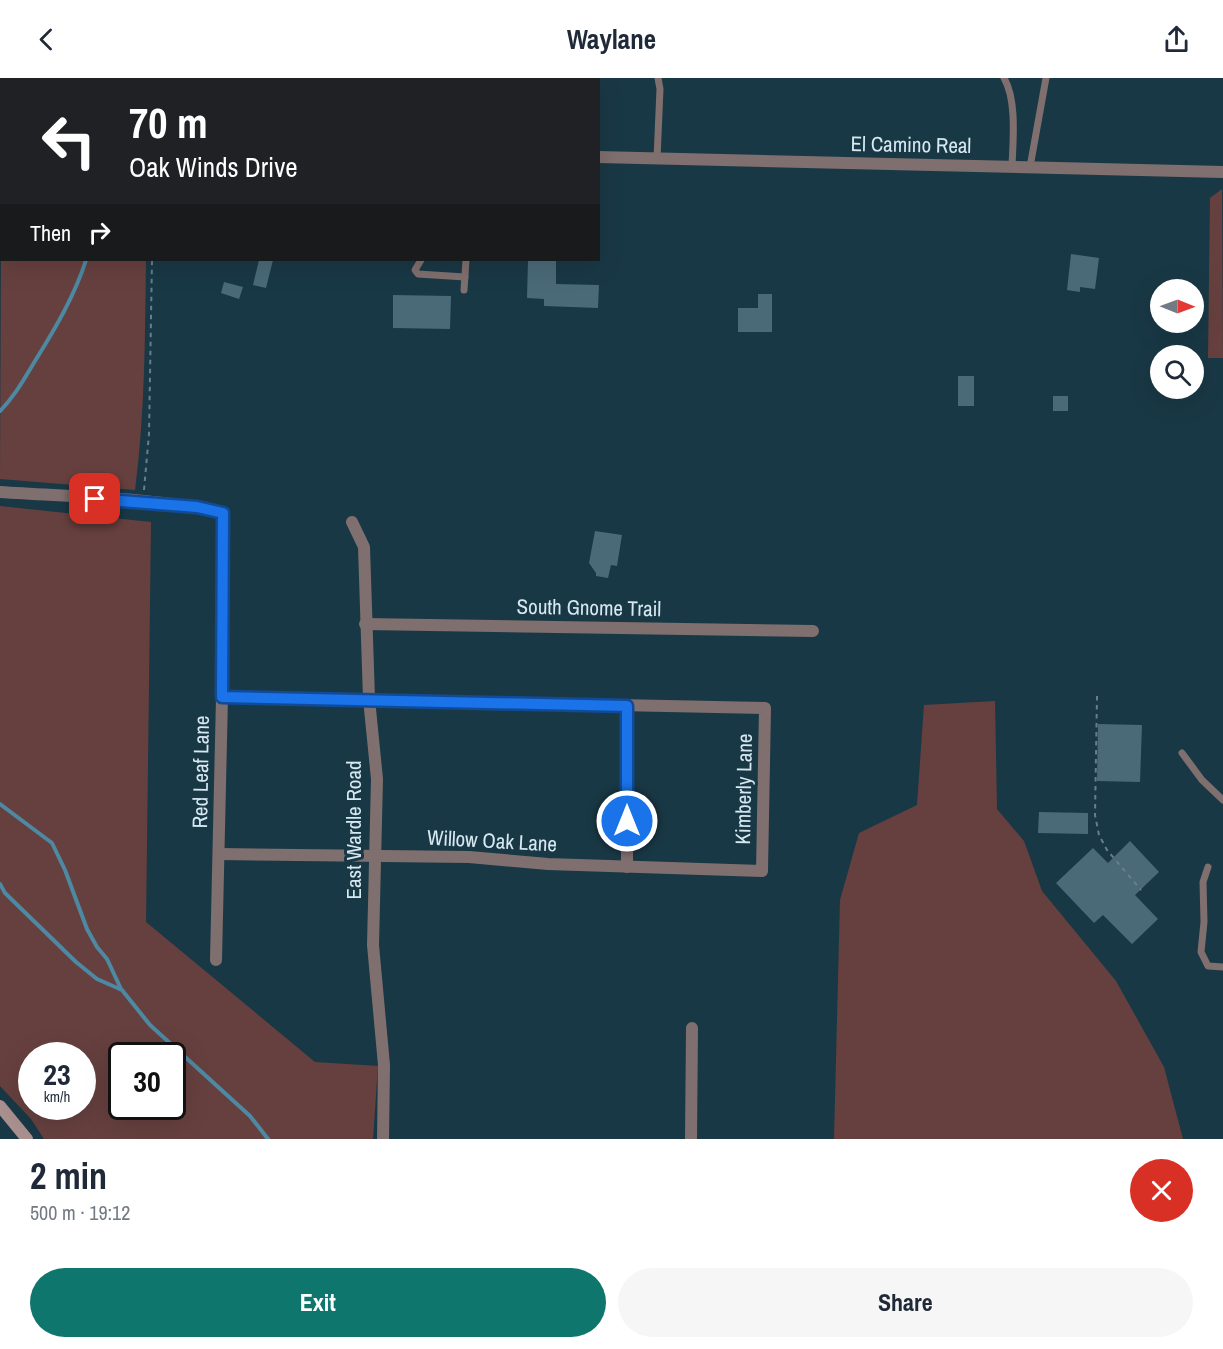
<!DOCTYPE html>
<meta charset="utf-8">
<style>
body{margin:0;font-family:"Archivo Narrow",sans-serif;background:#f6f6f7;color:#1f2937;height:100vh;display:flex;flex-direction:column;font-size:22px;white-space:nowrap}
*{box-sizing:border-box;margin:0}
p{font-size:20px;color:#747a83}
.icon{flex:none;width:33px;height:33px;fill:none;stroke:currentColor;stroke-width:2;stroke-linecap:round;stroke-linejoin:round}
.map{position:relative;height:1061px;overflow:hidden}
.details{display:flex;flex-direction:column;background:#fff;flex:1}
.details>*{flex:none}
.banner{position:absolute;left:0px;top:0px;width:600px;height:183px;box-shadow:0 6px 24px #0002;background:#202124;color:#fff;overflow:hidden}
.needle{width:39px;rotate:91deg}
.buttons{position:absolute;left:1150px;top:201px;display:grid;gap:12px}
.buttons a{display:grid;place-items:center;width:54px;height:54px;border-radius:50%;background:#fff;box-shadow:0 6px 24px #0002;font-size:30px}
.speed{position:absolute;left:18px;top:964px;display:flex;gap:12px;font-size:30px;font-weight:700;text-align:center}
.speed>*{display:grid;place-content:center;width:78px;height:78px;border-radius:50%;background:#fff;box-shadow:0 6px 24px #0002;line-height:1}
.speed small{font-size:15px;font-weight:400}
.speed .limit{border:3px solid #111;border-radius:9px;background:#fff;color:#111}
.pin{position:absolute;display:grid;place-items:center;width:51px;height:51px;color:#fff;margin:-26px;border-radius:12px;box-shadow:0 3px 9px #0006}
.me{position:absolute;width:66px;margin:-33px;rotate:0deg;stroke-linejoin:round;filter:drop-shadow(0 0 4px #0008)}
.turn{display:flex;align-items:center;gap:21px;height:126px;padding:0 30px;font-size:27px}
.turn .icon{width:78px;height:78px;stroke-width:2.5}
.turn b{display:block;font-size:42px;line-height:51px}
.then{display:flex;align-items:center;height:57px;padding:0 30px;background:#0003;gap:12px;font-size:22px}
.round{display:grid;place-items:center;flex:none;width:63px;height:63px;border-radius:32px;background:#f6f6f7}
.summary{display:flex;align-items:center;justify-content:space-between;height:102px;padding:0 30px}
h1{font-size:36px;font-weight:700;line-height:45px}
.cta{display:flex;gap:12px;margin-top:auto;padding:12px 30px}
.cta a{flex:1;height:69px;border-radius:36px;background:#0f766e;color:#fff;font-size:24px;font-weight:700;line-height:69px;text-align:center}
.cta a+a{background:#f6f6f7;color:#1f2937}
header{display:flex;justify-content:space-between;align-items:center;height:78px;padding:0 30px;background:#fff;font-size:27px;font-weight:700}
.map>svg:first-child{display:block}
</style>
<header><svg class="icon" aria-label="back" viewBox="0 0 24 24"><path d="M15 5l-7 7 7 7"/></svg>Waylane<svg class="icon" aria-label="share" viewBox="0 0 24 24"><path d="M12 15V3M7 8l5-5 5 5M5 13v7h14v-7"/></svg></header>
<div class="map">
<svg width="1223" height="1061" viewBox="0 0 1223 1061">
<rect width="100%" height="100%" fill="#193845"/>
<g fill="#66403f" fill-rule="evenodd">
<path d="M 1222,111 L 1223,280 L 1208,280 L 1210,120 Z"/>
<path d="M 1,166 L 2,182 L 146,182 C 145,259 145,335 135,412 L 0,401 Z"/>
<path d="M 0,428 L 151,444 L 146,844 L 315,984 L 378,988 L 373,1061 L 44,1061 L 31,1041 L 0,1008 ZM 32,978 L 82,978 L 82,1029 L 32,1029 ZM 122,978 L 172,978 L 172,1029 L 122,1029 Z"/>
<path d="M 995,623 L 997,731 L 1024,763 L 1042,813 L 1116,903 L 1164,989 L 1183,1061 L 834,1061 L 840,822 L 859,755 L 917,727 L 924,627 Z"/>
</g>
<g fill="none" stroke-linecap="round" stroke-linejoin="round">
<g stroke="#4d89a2" stroke-width="4">
<path d="M 91,2 L 92,0"/>
<path d="M 0,333 C 15,318 24,301 35,283 C 55,251 75,217 86,182"/>
<path d="M 0,726 L 52,765 L 65,792 L 87,851 L 97,869 L 107,881 L 121,911"/>
<path d="M 0,806 L 5,815 L 76,884 L 97,901 L 122,912 L 150,947 L 250,1038 L 268,1061"/>
</g>
</g>
<g fill="#4a6a78">
<path d="M 1071,176 L 1099,180 L 1095,211 L 1080,209 L 1080,214 L 1067,212 Z"/>
<path d="M 259,182 L 273,182 L 266,210 L 253,207 Z"/>
<path d="M 528,182 L 556,182 L 556,206 L 599,207 L 598,230 L 544,228 L 544,221 L 527,220 Z"/>
<path d="M 224,204 L 243,209 L 239,221 L 221,215 Z"/>
<path d="M 758,216 L 772,216 L 772,254 L 738,254 L 738,230 L 758,230 Z"/>
<path d="M 393,217 L 451,218 L 450,251 L 393,250 Z"/>
<rect x="958" y="298" width="16" height="30"/>
<rect x="1053" y="318" width="15" height="15"/>
<path d="M 595,453 L 622,457 L 617,488 L 611,487 L 608,500 L 596,498 L 596,495 L 589,485 Z"/>
<path d="M 1098,646 L 1142,647 L 1140,704 L 1097,703 Z"/>
<path d="M 1039,734 L 1088,735 L 1088,756 L 1038,755 Z"/>
<path d="M 1130,763 L 1159,794 L 1135,817 L 1158,841 L 1132,866 L 1103,837 L 1094,845 L 1056,805 L 1093,770 L 1108,785 Z"/>
</g>
<g fill="none" stroke-linecap="round" stroke-linejoin="round">
<g stroke="#667f8b" stroke-width="2" stroke-dasharray="4.5 4.5" stroke-linecap="butt">
<path d="M 12,2 L 13,0"/>
<path d="M 151,2 L 151,0"/>
<path d="M 144,412 L 149,356 L 152,182"/>
<path d="M 1097,618 L 1095,737 L 1099,757 L 1107,772 L 1141,812"/>
</g>
<g stroke="#7f6f6e" stroke-width="7">
<path d="M 1004,0 C 1017,22 1013,63 1012,88"/>
<path d="M 319,2 L 319,0"/>
<path d="M 501,2 L 501,0"/>
<path d="M 657,81 L 660,11 L 658,0"/>
<path d="M 1030,89 L 1046,0"/>
<path d="M 421,182 L 415,192 L 418,196 L 465,199"/>
<path d="M 464,212 L 466,182"/>
<path d="M 1182,675 L 1202,702 L 1223,722"/>
<path d="M 1208,789 L 1203,804 L 1204,844 L 1201,874 L 1208,888 L 1223,889"/>
</g>
<g stroke="#7f6f6e" stroke-width="12">
<path d="M 0,69 L 2,69"/>
<path d="M 598,79 L 1223,94"/>
<path d="M 0,414 C 74,419 150,419 223,435 L 222,619 L 216,882"/>
<path d="M 352,444 L 364,469 L 369,621 L 377,701 L 373,867 L 384,987 L 383,1061"/>
<path d="M 365,546 L 813,553"/>
<path d="M 219,776 L 469,779 L 548,786 L 762,793 L 765,630 L 222,619"/>
<path d="M 627,789 L 627,628"/>
<path d="M 691,1061 L 692,950"/>
</g>
<path stroke="#a9908f" stroke-width="12" d="M 0,1028 L 27,1061"/>
</g>
<g fill="none" stroke-linecap="round" stroke-linejoin="round">
<defs>
<path id="route" d="M 95,421 L 197,429 L 223,435 L 222,619 L 627,628 L 627,743"/>
</defs>
<use href="#route" stroke="#114b97" stroke-width="15"/>
<use href="#route" stroke="#1a73e8" stroke-width="10"/>
</g>
<g text-anchor="middle" stroke-width="6" stroke-linejoin="round" paint-order="stroke">
<g font-size="21" fill="#d7e8f1" stroke="#193845">
<text transform="translate(911 67) rotate(1)" y="7">El Camino Real</text>
<text transform="translate(589 530) rotate(1)" y="7">South Gnome Trail</text>
<text transform="translate(201 694) rotate(-89)" y="7">Red Leaf Lane</text>
<text transform="translate(744 711) rotate(-89)" y="7">Kimberly Lane</text>
<text transform="translate(354 752) rotate(-90)" y="7">East Wardle Road</text>
<text transform="translate(492 763) rotate(3)" y="7">Willow Oak Lane</text>
</g>
</g>
</svg>
<div class="buttons">
<a><svg class="needle" viewBox="-14 -14 28 28"><path d="M0-13l5 13h-10z" fill="#e53935"/><path d="M0 13l5-13h-10z" fill="#747a83"/></svg></a>
<a><svg class="icon" aria-label="search" viewBox="0 0 24 24"><circle cx="10" cy="10" r="6"/><path d="M15 15l6 6"/></svg></a>
</div>
<div class="speed"><div>23<small>km/h</small></div><div class="limit">30</div></div>
<div class="pin" style="left:95px;top:421px;background:#d93025"><svg class="icon" aria-label="arrive" viewBox="0 0 24 24"><path d="M6 21V4h12l-3 4 3 4H6"/></svg></div>
<svg class="me" style="left:627px;top:743px" viewBox="-20 -20 40 40"><circle r="17" fill="#1a73e8" stroke="#fff" stroke-width="3"/><path d="M0-11L8 9 0 5-8 9z" fill="#fff"/></svg>
<div class="banner">
<div class="turn"><svg class="icon" aria-label="left" viewBox="0 0 24 24"><path d="M17 20v-9H6M10 6l-5 5 5 5"/></svg><div><b>70 m</b>Oak Winds Drive</div></div>
<div class="then">Then<svg class="icon" aria-label="right" viewBox="0 0 24 24"><path d="M7 20v-9h11M14 6l5 5-5 5"/></svg></div>
</div>
</div>
<section class="details">
<div class="summary"><div><h1>2 min</h1><p>500 m · 19:12</p></div><a class="round" style="background:#d93025;color:#fff"><svg class="icon" aria-label="close" viewBox="0 0 24 24"><path d="M6 6l12 12M18 6L6 18"/></svg></a></div>
<div class="cta"><a>Exit</a><a>Share</a></div>
</section>
